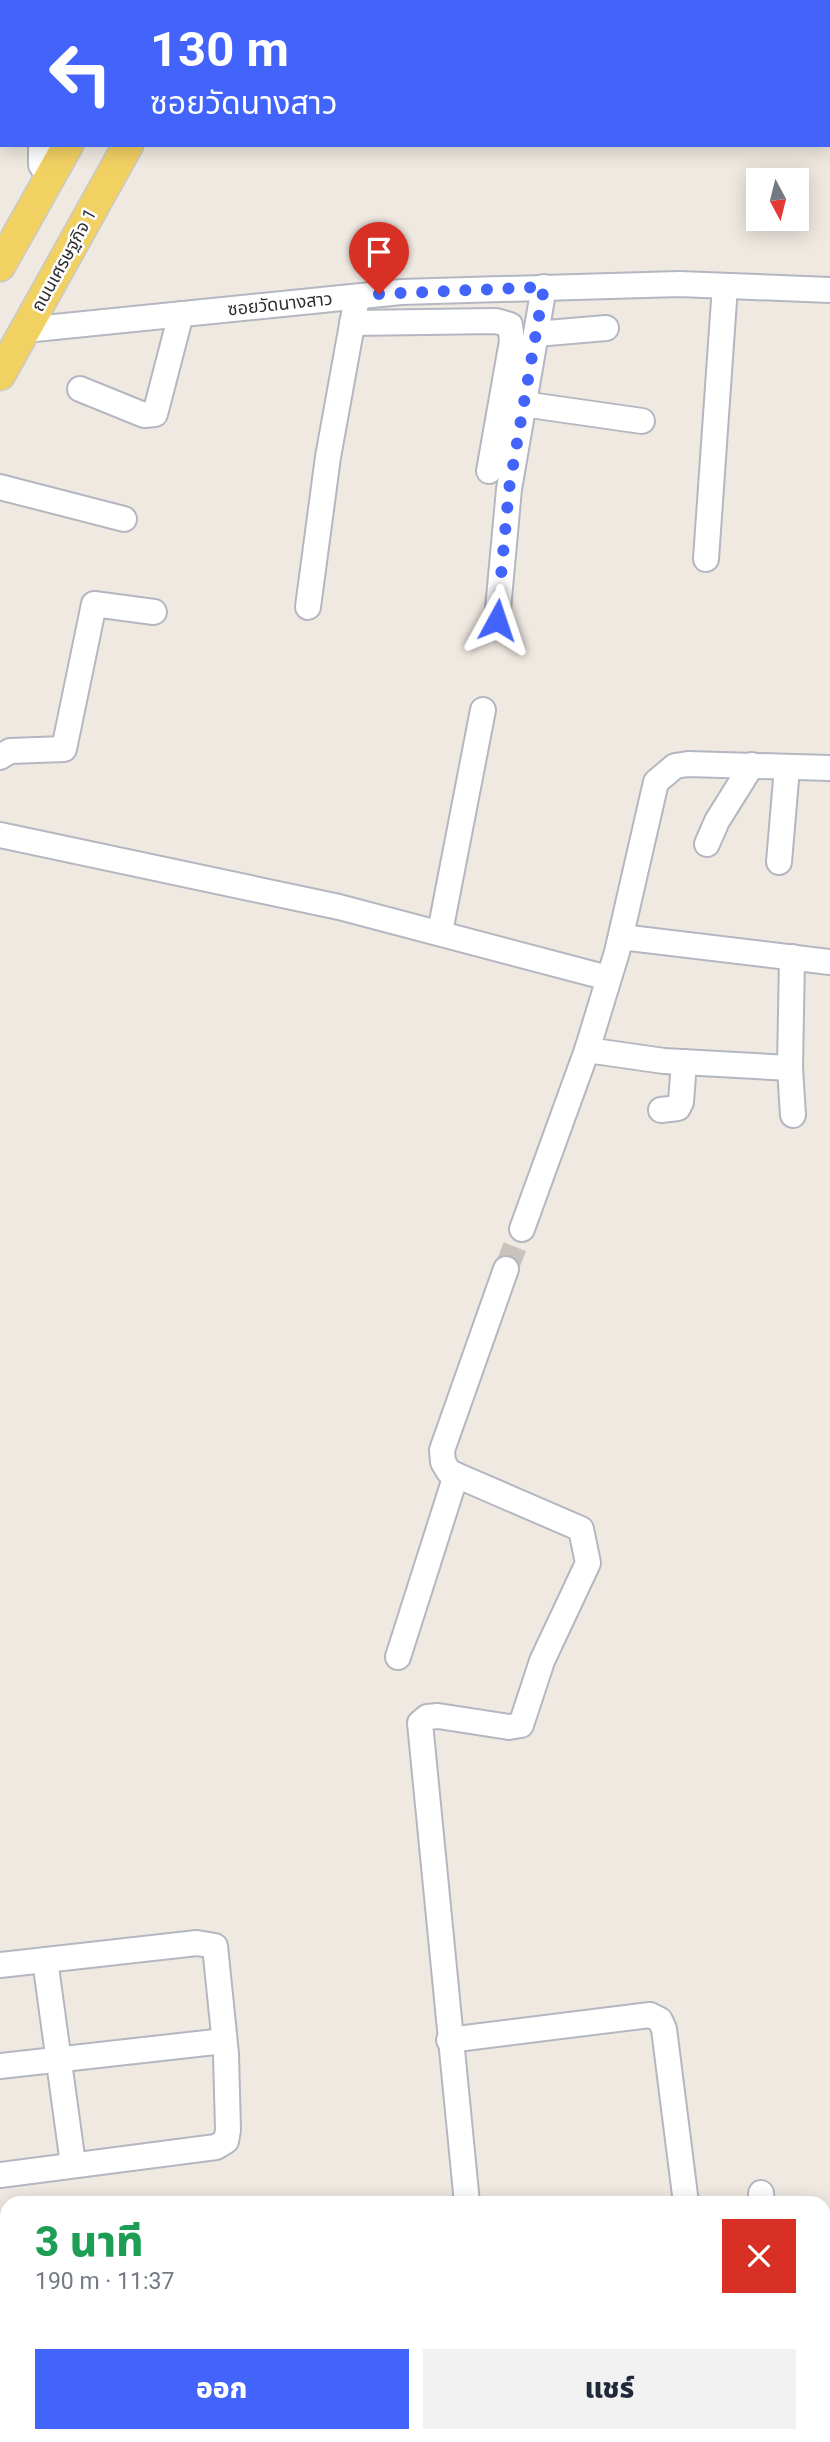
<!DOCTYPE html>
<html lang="th">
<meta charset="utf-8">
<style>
body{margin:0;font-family:Roboto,"Noto Sans Thai",sans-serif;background:#f2f2f3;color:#1f2937;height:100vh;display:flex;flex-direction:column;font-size:26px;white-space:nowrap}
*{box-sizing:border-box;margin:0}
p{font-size:23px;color:#747a83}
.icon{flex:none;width:38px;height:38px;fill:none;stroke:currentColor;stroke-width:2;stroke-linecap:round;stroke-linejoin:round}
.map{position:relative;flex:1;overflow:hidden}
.sheet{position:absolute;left:0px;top:2196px;width:831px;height:247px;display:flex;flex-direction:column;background:#fff;border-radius:21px 21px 0 0;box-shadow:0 4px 18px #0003}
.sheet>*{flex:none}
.banner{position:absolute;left:0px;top:0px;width:831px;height:147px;box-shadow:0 4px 18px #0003;background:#4264fb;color:#fff;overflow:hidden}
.needle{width:46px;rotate:173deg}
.buttons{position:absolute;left:746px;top:168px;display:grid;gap:14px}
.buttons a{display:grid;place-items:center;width:63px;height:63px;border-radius:0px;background:#fff;box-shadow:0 4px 18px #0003;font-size:35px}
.pin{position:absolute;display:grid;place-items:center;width:60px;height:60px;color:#fff;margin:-72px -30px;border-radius:50% 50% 50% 0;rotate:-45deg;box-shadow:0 0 7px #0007}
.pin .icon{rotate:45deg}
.me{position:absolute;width:77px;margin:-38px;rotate:5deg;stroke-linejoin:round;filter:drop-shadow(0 0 5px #0008)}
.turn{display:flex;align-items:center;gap:24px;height:147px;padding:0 35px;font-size:32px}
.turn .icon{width:91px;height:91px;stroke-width:2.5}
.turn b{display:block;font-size:49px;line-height:60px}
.round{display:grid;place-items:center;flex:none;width:74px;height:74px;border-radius:0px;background:#f2f2f3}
.head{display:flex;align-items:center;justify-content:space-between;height:119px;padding:0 35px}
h1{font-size:42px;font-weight:800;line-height:52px;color:#1e9e55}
.action{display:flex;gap:14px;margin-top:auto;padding:14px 35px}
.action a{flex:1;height:80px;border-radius:0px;background:#4264fb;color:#fff;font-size:28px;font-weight:800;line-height:80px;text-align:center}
.action a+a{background:#f2f2f3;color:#1f2937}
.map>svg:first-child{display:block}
</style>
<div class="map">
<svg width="830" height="2442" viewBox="0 0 830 2442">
<rect width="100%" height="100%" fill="#efe9e1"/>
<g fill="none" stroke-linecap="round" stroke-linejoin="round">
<path stroke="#c8c4bd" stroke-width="24" stroke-dasharray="24 12" stroke-linecap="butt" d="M 506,1269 L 522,1229"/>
<defs>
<g id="minor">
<path d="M 118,2 L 119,0"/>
<path d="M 41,145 L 41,165 L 50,178"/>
<path d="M 352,323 L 496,321 L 510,325 L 512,341 L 489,471"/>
<path d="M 25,330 L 401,292 L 679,284 L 830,290"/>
<path d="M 536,334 L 606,328"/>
<path d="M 80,389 L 144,415 L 155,414 L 181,314"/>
<path d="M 523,404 L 642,421"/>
<path d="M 0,487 L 124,519"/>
<path d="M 706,559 L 725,286"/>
<path d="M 308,607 L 328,457 L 357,297"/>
<path d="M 497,620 L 509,489 L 544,287"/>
<path d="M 0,757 L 10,751 L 64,749 L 94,604 L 154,612"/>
<path d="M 0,835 L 339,907 L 608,978"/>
<path d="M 707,844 L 717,821 L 752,765"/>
<path d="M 779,862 L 787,768"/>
<path d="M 440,932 L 483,710"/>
<path d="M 621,937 L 830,962"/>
<path d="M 587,1050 L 664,1061 L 790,1068 L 793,1115"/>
<path d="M 790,1068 L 792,957"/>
<path d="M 661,1110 L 678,1108 L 681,1102 L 684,1062"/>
<path d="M 522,1229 L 587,1050 L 617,952 L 656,782 L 675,766 L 688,764 L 830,768"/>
<path d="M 398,1657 L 456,1475"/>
<path d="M 45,1960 L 73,2164"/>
<path d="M 0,1965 L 197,1943 L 215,1946 L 226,2054 L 228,2130 L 226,2141 L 216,2147 L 0,2175"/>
<path d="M 449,2040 L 650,2015 L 660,2020 L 664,2029 L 686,2203"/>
<path d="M 0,2066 L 224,2041"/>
<path d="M 761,2193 L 762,2203"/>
<path d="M 467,2203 L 420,1723 L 427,1717 L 438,1716 L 509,1727 L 521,1725 L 542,1661 L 588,1563 L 581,1529 L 449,1472 L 443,1462 L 442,1450 L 506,1269"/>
<path d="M 824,2327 L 830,2325"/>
<path d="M 824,2382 L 830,2380"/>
<path d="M 486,2442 L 501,2442"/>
<path d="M 622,2442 L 645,2436"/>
</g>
<g id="major">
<path d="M 146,2 L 147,0"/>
<path d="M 208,2 L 209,0"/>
<path d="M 0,266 L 68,145"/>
<path d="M 0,375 L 128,145"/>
</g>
</defs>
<use href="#minor" stroke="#b4b7c1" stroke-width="28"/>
<use href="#major" stroke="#c9c9c9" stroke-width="33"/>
<use href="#minor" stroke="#fff" stroke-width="24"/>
<use href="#major" stroke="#f2d163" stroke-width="30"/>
</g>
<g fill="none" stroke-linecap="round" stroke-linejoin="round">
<path stroke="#4264fb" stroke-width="12" stroke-dasharray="0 21.6" d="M 379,294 L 544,287 L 509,489 L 497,620"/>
</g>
<g text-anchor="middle" stroke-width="5" stroke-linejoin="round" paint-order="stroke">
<g font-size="18" fill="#2e2e2e" stroke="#fff">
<text transform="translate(64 260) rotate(-61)" y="6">ถนนเศรษฐกิจ 1</text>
<text transform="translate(280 304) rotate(-6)" y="6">ซอยวัดนางสาว</text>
</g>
</g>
</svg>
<div class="buttons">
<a><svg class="needle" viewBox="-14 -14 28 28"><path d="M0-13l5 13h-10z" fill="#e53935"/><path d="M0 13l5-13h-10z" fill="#747a83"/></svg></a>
</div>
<div class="pin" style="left:379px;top:294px;background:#d93025"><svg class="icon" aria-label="arrive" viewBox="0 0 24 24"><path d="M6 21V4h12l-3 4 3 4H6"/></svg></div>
<svg class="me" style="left:497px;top:620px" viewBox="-20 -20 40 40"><path d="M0-17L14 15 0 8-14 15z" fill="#4264fb" stroke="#fff" stroke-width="4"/></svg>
<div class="banner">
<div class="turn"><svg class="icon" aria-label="left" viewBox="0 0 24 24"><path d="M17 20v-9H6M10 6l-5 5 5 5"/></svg><div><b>130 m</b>ซอยวัดนางสาว</div></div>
</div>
<section class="sheet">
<div class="head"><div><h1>3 นาที</h1><p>190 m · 11:37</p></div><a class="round" style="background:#d93025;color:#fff"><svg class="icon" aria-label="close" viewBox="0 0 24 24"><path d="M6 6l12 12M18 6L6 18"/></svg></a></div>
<div class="action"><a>ออก</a><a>แชร์</a></div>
</section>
</div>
